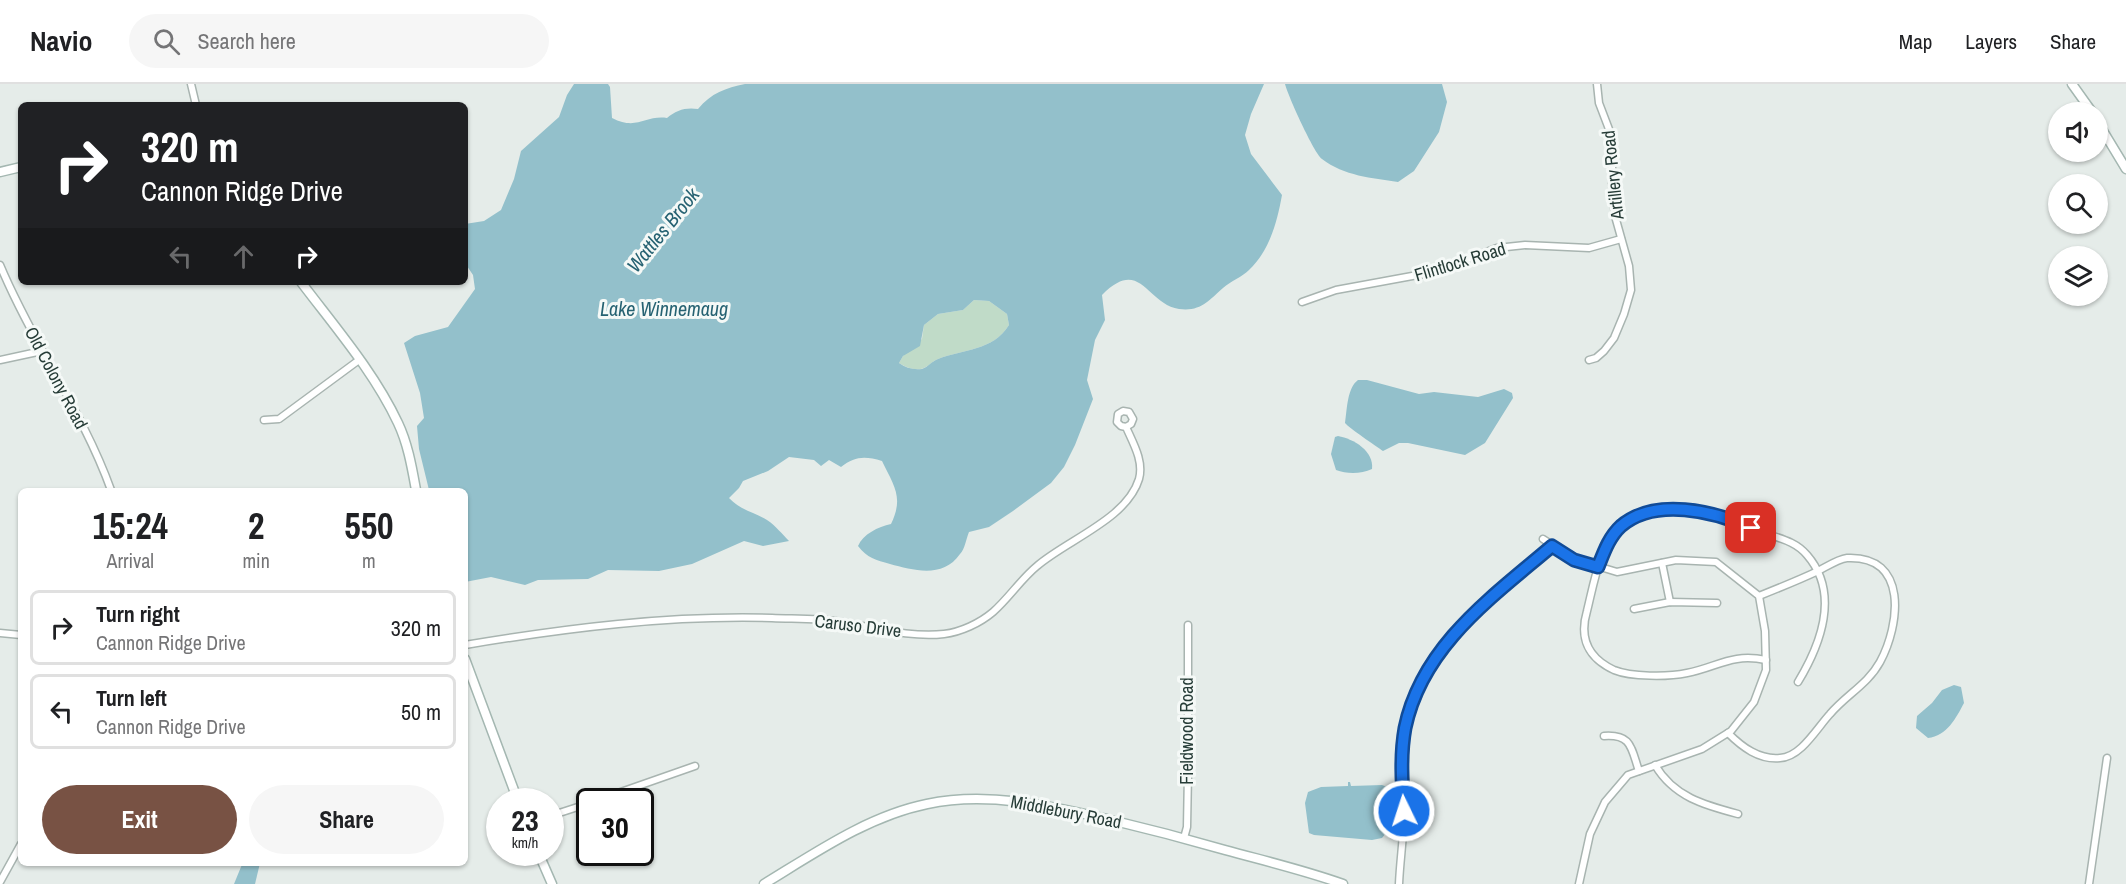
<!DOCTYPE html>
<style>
body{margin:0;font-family:"Archivo Narrow",sans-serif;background:#f6f6f6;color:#202124;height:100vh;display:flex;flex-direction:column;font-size:22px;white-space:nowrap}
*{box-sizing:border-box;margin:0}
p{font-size:20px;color:#757577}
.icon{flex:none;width:33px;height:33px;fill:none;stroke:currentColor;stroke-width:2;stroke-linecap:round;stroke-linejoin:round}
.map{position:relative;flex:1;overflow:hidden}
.panel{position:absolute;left:18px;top:404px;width:450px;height:378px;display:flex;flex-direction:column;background:#fff;border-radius:9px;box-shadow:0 2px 4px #0004}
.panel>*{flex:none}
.banner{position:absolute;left:18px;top:18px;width:450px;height:183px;border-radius:9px;box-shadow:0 2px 4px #0004;background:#202124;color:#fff;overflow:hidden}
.tools{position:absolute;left:2048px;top:18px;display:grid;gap:12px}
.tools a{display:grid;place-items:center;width:60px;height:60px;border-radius:50%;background:#fff;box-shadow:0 2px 4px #0004;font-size:30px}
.speed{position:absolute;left:486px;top:704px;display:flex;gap:12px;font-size:30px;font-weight:700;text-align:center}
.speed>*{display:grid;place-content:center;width:78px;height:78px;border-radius:50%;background:#fff;box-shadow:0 2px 4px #0004;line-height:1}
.speed small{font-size:15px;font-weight:400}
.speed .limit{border:3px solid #111;border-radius:9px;background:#fff;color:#111}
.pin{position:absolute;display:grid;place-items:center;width:51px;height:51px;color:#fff;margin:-26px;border-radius:12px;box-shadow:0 3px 9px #0006}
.me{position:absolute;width:66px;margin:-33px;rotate:356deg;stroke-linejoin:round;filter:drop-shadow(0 0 4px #0008)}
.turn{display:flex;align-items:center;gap:21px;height:126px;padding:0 24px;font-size:27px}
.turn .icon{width:78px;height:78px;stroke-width:2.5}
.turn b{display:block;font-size:42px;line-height:51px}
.lanes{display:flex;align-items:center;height:57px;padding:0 24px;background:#0003;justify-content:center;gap:30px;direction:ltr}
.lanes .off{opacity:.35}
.eta{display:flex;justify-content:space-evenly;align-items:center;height:102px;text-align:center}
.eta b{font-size:36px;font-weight:800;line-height:42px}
.cta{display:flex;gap:12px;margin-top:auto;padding:12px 24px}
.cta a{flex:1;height:69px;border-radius:36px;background:#785244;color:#fff;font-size:24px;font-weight:800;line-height:69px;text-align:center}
.cta a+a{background:#f6f6f6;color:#202124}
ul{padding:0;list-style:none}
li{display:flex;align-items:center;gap:18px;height:75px;margin:0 12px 9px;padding:0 12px;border:3px solid #e0e0e0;border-radius:9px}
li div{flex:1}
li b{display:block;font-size:22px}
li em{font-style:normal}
header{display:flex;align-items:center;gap:36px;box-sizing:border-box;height:84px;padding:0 30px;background:#fff;border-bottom:2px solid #e0e0e0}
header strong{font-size:28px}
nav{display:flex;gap:33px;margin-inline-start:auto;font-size:21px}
.search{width:420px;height:54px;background:#f6f6f6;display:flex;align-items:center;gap:15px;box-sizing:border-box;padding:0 21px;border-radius:33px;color:#757577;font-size:22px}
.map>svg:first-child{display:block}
</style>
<header>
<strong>Navio</strong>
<div class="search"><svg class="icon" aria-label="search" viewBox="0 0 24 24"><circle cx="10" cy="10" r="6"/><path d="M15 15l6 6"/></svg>Search here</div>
<nav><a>Map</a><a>Layers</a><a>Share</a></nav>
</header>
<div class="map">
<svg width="2126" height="800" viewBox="0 0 2126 800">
<rect width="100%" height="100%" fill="#e5ece9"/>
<path fill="#c0dbc8" d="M 974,216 L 989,217 L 1007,230 L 1009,241 C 993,267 963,265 938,275 C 932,277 927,284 921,285 C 912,286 906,283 899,279 L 903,272 L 922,255 L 924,241 L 938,230 L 963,226 Z"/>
<g fill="#93c0cb" fill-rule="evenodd">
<path d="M 574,0 L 608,0 L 610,3 L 612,34 C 637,47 645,31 667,34 C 676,26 686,23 698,25 C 711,9 726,4 745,0 L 1264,0 L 1251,30 L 1245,51 L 1251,70 L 1282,111 C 1277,138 1270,166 1249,186 C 1242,193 1231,197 1223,204 C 1209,216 1201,228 1179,225 C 1146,220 1141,172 1102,211 L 1105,236 L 1095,256 L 1087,296 L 1093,315 L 1075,361 L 1064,383 L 1051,399 L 1013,427 L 989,443 L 969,448 C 966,455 965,465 960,470 C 943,495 913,486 890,480 C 876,476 867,474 858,462 C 863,450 878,443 891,440 C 904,413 894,402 882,377 C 865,372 855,372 841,383 L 829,376 L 821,382 L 814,376 L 789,373 L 768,387 L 743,397 L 739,404 L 729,414 C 740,426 754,428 767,436 C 776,442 782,450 789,457 L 763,462 L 744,457 L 692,480 L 659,487 L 608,486 L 588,495 L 538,496 L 525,501 L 491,493 L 465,498 L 465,406 L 429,406 L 419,365 L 417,342 L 424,334 L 420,309 L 404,259 L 415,252 L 448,243 L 475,205 L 473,191 L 465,179 L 465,140 L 484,137 L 501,126 L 514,95 L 521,67 L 559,33 L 567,11 ZM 974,216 L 989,217 L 1007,230 L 1009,241 C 993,267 963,265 938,275 C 932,277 928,283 922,285 C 913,286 906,284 899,279 L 903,272 L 920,262 L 924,241 L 938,230 L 963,226 Z"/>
<path d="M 1285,0 L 1442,0 L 1447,18 L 1439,48 L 1414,87 L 1398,98 C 1372,94 1344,92 1322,75 C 1314,69 1288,12 1285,0 Z"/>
<path d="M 1358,296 L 1367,296 L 1419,310 L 1434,308 L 1478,313 L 1504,305 L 1512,309 L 1513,314 L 1485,359 L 1465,371 L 1408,359 L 1399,359 L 1383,367 C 1376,362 1349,344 1345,339 C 1347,326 1347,304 1358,296 Z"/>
<path d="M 1338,352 C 1354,355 1374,367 1372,385 C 1361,390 1347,390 1336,386 L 1331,370 L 1335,353 Z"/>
<path d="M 1954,601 L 1961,603 L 1964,619 C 1956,634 1947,652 1928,654 L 1916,644 L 1917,632 L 1932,619 L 1942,606 Z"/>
<path d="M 1348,698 L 1350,698 L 1351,702 L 1382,701 L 1390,704 C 1393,717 1392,744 1382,754 L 1372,756 L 1314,751 L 1309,749 L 1305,719 L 1308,708 L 1321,703 L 1348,702 Z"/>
<path d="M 243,778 L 260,779 L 255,800 L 234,800 Z"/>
</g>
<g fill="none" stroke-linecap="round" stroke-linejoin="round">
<defs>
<g id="street">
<path d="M 191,0 L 196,21"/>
<path d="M 0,181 C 32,258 83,328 111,406"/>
<path d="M 1302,218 L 1336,206 L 1434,188 L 1497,164 L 1525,161 L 1589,164 L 1621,155"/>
<path d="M 0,276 L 42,267"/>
<path d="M 1589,276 L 1596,274 L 1604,267 L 1614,254 L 1624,230 L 1631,206 L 1629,182 L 1615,132 L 1612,99 L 1612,53 L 1599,19 L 1597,0"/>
<path d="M 264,336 L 279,335 L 359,276"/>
<path d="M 1543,455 L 1574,475 L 1617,488 L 1676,476 L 1716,478 L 1759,512 L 1765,547 L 1766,586 L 1754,618 L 1731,647 L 1702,665 L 1628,691 L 1605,718 L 1590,750 L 1579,800"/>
<path d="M 1662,479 L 1670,518"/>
<path d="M 1634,525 L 1670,518 L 1717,519"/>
<path d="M 0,549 L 21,551"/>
<path d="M 465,561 C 567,544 669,531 772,534 C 795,535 818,534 840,538 C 873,543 910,554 944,550 C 961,548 980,539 993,528 C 1009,514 1021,495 1037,482 C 1067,456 1127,435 1139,395 C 1144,377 1133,359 1126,343 L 1121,342 L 1117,338 L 1118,330 L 1123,327 L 1129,328 L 1133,335 L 1131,340 L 1126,343"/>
<path d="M 1766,576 C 1731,569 1718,583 1687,589 C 1668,593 1631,593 1614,586 C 1588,574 1579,554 1587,527 C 1594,499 1599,464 1620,443 C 1649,416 1704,425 1738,438 C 1748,442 1757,447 1767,450 C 1782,455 1796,458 1807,471 C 1840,509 1821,560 1798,598"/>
<path d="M 1728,649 C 1742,663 1759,676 1780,674 C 1801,673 1817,644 1830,630 C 1846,611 1868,600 1880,578 C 1900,541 1909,471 1847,474 C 1838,475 1826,483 1818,487 C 1799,496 1779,504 1759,512"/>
<path d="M 1604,652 C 1632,650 1631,664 1639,687"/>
<path d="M 1655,681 C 1674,713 1704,721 1738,730"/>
<path d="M 595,717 L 695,682"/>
<path d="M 550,732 L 590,719"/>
<path d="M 1184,754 L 1187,743 L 1188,689 L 1188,541"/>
<path d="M 0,798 L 21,760"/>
<path d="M 1399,800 C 1400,776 1404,751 1404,727 C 1403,705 1400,684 1402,662 C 1414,568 1485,519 1552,462"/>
<path d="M 2089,800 L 2107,674"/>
</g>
<g id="secondary">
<path d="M 2072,0 L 2092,28"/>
<path d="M 2097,37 L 2126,85"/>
<path d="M 0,88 L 21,83"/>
<path d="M 301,198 C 335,243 374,288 398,339 C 408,360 412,384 416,406"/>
<path d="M 465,575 L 518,717"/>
<path d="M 538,768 L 552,800"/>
<path d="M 764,800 C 815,769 868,732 927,720 C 988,707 1050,722 1111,736 C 1149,745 1187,755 1225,766 C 1265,777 1304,786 1343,800"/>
</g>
</defs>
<use href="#street" stroke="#a8b4b0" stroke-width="9"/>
<use href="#secondary" stroke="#a4b7b1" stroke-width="11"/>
<use href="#street" stroke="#fff" stroke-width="6"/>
<use href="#secondary" stroke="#fff" stroke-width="8"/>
</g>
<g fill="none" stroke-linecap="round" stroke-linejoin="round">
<defs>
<path id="route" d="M 1404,727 C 1402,699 1400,672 1405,644 C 1422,562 1492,513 1552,462 L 1574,476 L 1598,483 C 1604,468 1609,453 1621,442 C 1655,413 1714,427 1751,444"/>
</defs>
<use href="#route" stroke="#114b97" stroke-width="15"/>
<use href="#route" stroke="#1a73e8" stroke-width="10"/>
</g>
<g text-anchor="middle" stroke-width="6" stroke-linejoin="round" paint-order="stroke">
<g font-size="18" fill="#263c37" stroke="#f5f9f7">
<text transform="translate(1613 91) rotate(-96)" y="6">Artillery Road</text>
<text transform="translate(1460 178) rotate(-17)" y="6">Flintlock Road</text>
<text transform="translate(56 294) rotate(62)" y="6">Old Colony Road</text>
<text transform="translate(858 542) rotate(7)" y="6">Caruso Drive</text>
<text transform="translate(1187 647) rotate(-90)" y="6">Fieldwood Road</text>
<text transform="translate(1066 728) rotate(11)" y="6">Middlebury Road</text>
</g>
<g font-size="20" font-style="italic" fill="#266272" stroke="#f5f9f7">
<text transform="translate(663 146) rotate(-51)" y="7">Wattles Brook</text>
<text x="664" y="232">Lake Winnemaug</text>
</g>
</g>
</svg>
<div class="tools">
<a><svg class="icon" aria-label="sound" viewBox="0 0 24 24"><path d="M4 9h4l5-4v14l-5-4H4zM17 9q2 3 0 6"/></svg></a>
<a><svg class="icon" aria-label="search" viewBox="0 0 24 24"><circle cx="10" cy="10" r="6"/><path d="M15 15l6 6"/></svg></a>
<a><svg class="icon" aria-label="layers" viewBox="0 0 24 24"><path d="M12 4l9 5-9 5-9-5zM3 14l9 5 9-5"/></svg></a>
</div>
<div class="speed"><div>23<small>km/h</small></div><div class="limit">30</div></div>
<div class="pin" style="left:1751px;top:444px;background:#d93025"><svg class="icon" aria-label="arrive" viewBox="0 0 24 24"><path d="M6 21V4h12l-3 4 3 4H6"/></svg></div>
<svg class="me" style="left:1404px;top:727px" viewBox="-20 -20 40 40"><circle r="17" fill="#1a73e8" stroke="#fff" stroke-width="3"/><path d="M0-11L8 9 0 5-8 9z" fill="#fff"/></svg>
<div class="banner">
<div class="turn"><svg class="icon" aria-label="right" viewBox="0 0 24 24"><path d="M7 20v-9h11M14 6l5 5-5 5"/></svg><div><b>320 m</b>Cannon Ridge Drive</div></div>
<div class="lanes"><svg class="icon off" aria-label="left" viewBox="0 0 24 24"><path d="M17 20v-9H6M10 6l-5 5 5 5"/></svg><svg class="icon off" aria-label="ahead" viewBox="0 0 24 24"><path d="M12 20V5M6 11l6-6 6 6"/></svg><svg class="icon" aria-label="right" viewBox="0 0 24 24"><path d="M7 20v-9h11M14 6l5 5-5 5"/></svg></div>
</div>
<section class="panel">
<div class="eta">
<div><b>15:24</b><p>Arrival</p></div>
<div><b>2</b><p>min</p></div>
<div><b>550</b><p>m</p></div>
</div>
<ul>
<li><svg class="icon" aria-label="right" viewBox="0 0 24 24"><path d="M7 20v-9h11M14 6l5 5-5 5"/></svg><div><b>Turn right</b><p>Cannon Ridge Drive</p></div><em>320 m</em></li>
<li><svg class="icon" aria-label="left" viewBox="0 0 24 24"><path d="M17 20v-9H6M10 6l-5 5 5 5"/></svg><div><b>Turn left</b><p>Cannon Ridge Drive</p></div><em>50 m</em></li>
</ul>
<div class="cta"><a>Exit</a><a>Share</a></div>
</section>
</div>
